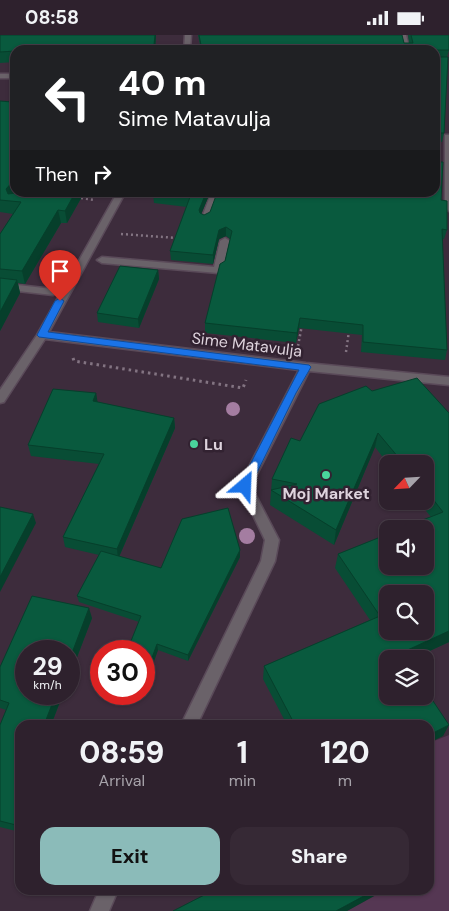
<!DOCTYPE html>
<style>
body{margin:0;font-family:"DM Sans",sans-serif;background:#362935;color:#f1f3f6;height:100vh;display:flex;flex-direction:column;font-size:19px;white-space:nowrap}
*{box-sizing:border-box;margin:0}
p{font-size:16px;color:#a7a3aa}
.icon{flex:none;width:28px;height:28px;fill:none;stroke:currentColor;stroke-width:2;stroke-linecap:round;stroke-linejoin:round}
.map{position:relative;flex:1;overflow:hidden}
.drawer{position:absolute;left:15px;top:685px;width:419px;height:175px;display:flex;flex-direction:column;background:#2e212d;border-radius:15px;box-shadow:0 1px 4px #0004,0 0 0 1px #493e49}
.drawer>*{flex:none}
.guide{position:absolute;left:10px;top:10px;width:430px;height:152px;border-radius:15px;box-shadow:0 1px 4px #0004,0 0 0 1px #493e49;background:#202124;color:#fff;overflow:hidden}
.needle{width:32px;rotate:245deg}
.controls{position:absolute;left:379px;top:420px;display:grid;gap:10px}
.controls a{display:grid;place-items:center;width:55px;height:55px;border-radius:10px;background:#2e212d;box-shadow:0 1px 4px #0004,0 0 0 1px #493e49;font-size:25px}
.speed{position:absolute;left:15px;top:605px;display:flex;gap:10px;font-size:25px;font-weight:700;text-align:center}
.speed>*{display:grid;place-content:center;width:65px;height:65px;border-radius:50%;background:#2e212d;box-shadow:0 1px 4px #0004,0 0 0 1px #493e49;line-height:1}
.speed small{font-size:12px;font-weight:400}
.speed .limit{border:8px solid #d22;background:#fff;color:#111}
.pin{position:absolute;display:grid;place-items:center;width:42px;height:42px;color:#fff;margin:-51px -21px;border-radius:50% 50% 50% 0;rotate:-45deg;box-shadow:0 0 5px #0007}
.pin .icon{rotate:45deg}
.me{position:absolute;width:55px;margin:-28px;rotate:26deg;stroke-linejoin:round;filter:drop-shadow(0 0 4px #0008)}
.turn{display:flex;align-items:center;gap:18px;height:105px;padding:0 25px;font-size:22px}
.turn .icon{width:65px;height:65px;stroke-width:2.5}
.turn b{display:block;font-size:35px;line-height:42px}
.then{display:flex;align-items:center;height:48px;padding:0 25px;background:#0003;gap:10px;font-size:19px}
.eta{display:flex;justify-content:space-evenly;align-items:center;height:85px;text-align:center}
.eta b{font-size:30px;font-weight:800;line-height:35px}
.button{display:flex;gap:10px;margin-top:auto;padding:10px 25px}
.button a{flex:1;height:58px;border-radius:15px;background:#8bbbb9;color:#111;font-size:20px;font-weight:800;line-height:58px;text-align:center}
.button a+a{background:#362935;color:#f1f3f6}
.status{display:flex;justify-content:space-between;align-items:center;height:35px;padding:0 25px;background:#2e212d;direction:ltr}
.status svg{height:14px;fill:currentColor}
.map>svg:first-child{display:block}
</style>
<div class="status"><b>08:58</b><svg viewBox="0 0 49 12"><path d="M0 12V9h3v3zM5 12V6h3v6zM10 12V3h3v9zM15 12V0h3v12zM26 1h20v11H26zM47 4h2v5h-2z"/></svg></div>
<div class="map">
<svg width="449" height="876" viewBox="0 0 449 876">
<rect width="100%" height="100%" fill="#3d2c3c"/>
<path fill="#553753" d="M 449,700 L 449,876 L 347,876 L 385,855 L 429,855 L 429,708 Z"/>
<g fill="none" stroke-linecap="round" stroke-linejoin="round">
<defs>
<g id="service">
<path d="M 211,158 L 219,158 L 209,185 L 205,188 L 202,187 L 201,185 Z"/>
<path d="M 225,203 L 230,206 L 223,235 L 218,238 L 102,228 L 97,225 L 102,222 L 214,232 L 220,206 Z"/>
<path d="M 0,248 L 53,254 L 58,257 L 53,260 L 0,254 Z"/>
</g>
<g id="minor">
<path d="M 185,0 L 191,0 L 190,15 L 184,15 Z"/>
<path d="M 400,0 L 406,0 L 410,15 L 404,15 Z"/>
<path d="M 445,100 L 449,100 L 449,176 L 445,173 Z"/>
<path d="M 117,158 L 125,158 L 49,297 L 306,328 L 449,342 L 449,350 L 309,336 L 251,451 L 279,505 L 275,526 L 197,690 L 181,690 L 261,526 L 265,505 L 239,451 L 299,335 L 45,304 L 4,367 L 0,368 L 0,355 L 37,300 Z"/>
<path d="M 99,855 L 118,855 L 109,876 L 90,876 Z"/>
</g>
<rect id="tertiary" x="0" y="39" width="15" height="4"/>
</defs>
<use href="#service" stroke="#5a4a59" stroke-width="3"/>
<use href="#minor" stroke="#5a4a59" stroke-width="3"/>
<use href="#tertiary" stroke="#5a4a59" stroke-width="3"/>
<g stroke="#837482" stroke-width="2.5" stroke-dasharray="2 3" stroke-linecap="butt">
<path d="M 81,163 L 95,165"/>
<path d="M 121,199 L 177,203"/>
<path d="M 298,311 L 302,290"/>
<path d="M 346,317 L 349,296"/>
</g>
<path stroke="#837482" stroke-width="3" stroke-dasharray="2.5 4" stroke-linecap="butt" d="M 73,323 L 74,326 L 243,353 L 246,345"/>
<use href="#service" fill="#6a6269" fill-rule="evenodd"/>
<use href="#minor" fill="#6a6269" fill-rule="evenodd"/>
<use href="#tertiary" fill="#6a6269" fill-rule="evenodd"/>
</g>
<g fill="#a47da1">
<circle cx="233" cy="374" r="7"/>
<circle cx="247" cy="501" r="8"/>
</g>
<g fill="#084d35">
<path d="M 0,0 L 156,0 L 155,15 L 15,15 L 15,27 L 0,28 Z"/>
<path d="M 198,0 L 402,0 L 404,8 L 409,8 L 408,0 L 449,0 L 449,15 L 447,22 L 444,98 L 442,107 L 435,107 L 435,15 L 201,15 Z"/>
<path d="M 15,42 L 15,158 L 16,158 L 15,159 L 84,158 L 67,188 L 61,188 L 25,249 L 18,248 L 20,258 L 0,296 L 0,199 L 13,179 L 0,177 L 0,66 L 12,67 Z"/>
<path d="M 210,158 L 201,179 L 204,180 L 441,165 L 447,195 L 444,204 L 442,204 L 447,315 L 445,325 L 361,317 L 362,300 L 299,293 L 296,308 L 205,298 L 205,288 L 225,226 L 230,204 L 226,201 L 219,204 L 213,229 L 171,225 L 170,216 L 187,172 L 154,168 L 153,159 Z"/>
<path d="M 158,235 L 159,244 L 139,293 L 98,287 L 97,278 Z"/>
<path d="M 372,356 L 449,378 L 449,607 L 412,624 L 388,624 L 443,701 L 429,690 L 287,690 L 263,644 L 264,631 L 370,585 L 335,533 L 338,519 L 431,482 L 418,466 L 425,466 L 425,429 L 388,429 L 375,412 L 334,510 L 270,470 L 272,444 L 300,406 Z"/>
<path d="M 96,358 L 97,367 L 174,383 L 175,393 L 119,522 L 161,533 L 240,515 L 240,522 L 188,626 L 158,615 L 150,637 L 144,635 L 144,616 L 139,587 L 79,567 L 77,561 L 99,520 L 65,512 L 63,502 L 99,429 L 31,421 L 28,410 Z"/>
<path d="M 92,583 L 69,643 L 69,616 L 26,659 L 63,659 L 51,690 L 20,690 L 20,797 L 0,792 L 0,690 L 6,675 L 0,673 L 0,632 Z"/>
</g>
<g fill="#063f2b">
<path d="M 155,0 L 156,0 L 155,15 L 154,15 Z"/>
<path d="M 14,144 L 15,158 L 16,158 L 9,166 L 6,154 Z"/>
<path d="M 75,158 L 84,158 L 67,188 L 65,176 Z"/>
<path d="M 206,158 L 210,158 L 199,184 L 199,175 Z"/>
<path d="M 58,175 L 61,188 L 25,249 L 22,236 Z"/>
<path d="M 226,192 L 226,201 L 219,204 L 213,229 L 213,220 L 219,195 Z"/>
<path d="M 158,235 L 159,244 L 139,293 L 138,284 Z"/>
<path d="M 17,245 L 20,258 L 0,296 L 0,277 Z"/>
<path d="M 300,283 L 299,293 L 296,308 L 297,298 Z"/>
<path d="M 96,358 L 98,369 L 93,366 Z"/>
<path d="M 174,383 L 175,393 L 118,524 L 117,514 Z"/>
<path d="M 378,398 L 375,412 L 334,510 L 336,495 Z"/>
<path d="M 33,479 L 36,488 L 0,557 L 0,542 Z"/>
<path d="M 240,515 L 240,522 L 188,626 L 188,620 Z"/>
<path d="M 89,573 L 92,583 L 69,643 L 69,626 Z"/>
<path d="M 449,596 L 449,607 L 412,624 L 399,624 L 401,618 Z"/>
<path d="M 157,609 L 158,615 L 150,637 L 149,631 Z"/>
<path d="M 56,659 L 63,659 L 51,690 L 44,690 Z"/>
<path d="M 449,690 L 443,701 L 429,708 L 429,700 Z"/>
<path d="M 375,855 L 385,855 L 347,876 L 336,876 Z"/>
</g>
<g fill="#095a3e" stroke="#063f2b" fill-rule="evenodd">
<path d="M 0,0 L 155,0 L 154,10 L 76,13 L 79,15 L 15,15 L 15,16 L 0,17 Z"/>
<path d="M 199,0 L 402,0 L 404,8 L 413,8 L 411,0 L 449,0 L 449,15 L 437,15 L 435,16 L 435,15 L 202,15 Z"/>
<path d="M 435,19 L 435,22 L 448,22 L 444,98 L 435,98 Z"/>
<path d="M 15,42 L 15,144 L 6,154 L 8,159 L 16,158 L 75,158 L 65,176 L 58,175 L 22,236 L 0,234 L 0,199 L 21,167 L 0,165 L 0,66 L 12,67 Z"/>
<path d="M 435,127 L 443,127 L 441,165 L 447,166 L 447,195 L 442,194 L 447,315 L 363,307 L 363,290 L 300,283 L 297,298 L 205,288 L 220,229 L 225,226 L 232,196 L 226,192 L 219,195 L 213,220 L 170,216 L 190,162 L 153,159 L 154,158 L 206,158 L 199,175 L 200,178 L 204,180 L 210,177 L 217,158 L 435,158 Z"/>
<path d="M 120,231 L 158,235 L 138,284 L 97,278 Z"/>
<path d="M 0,243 L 17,245 L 0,277 Z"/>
<path d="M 417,343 L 449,378 L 449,596 L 401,618 L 404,624 L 388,624 L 388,661 L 425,661 L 425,654 L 449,690 L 429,700 L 429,690 L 295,690 L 264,631 L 380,581 L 338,519 L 388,499 L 388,531 L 425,531 L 425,494 L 400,494 L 443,477 L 425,454 L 425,429 L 404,429 L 378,398 L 336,495 L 271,455 L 297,449 L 272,444 L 291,403 L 300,406 L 319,369 L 366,351 L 372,356 ZM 388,559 L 425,559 L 425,596 L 388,596 Z"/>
<path d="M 53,354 L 96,358 L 93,366 L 174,383 L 117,514 L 63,502 L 104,419 L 28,410 Z"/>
<path d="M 0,472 L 33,479 L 0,542 Z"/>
<path d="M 228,473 L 240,515 L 188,620 L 157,609 L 149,631 L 144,629 L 144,616 L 127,616 L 141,581 L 77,561 L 101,516 L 161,533 L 182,484 Z"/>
<path d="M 32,561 L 89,573 L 69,626 L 69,616 L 26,616 L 26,659 L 56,659 L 44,690 L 20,690 L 20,791 L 0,786 L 0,690 L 9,668 L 0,665 L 0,632 Z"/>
<path d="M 214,855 L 375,855 L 336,876 L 173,876 Z"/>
</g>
<path fill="#1a73e8" stroke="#114b97" d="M 60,263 L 64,266 L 48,297 L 309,330 L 311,332 L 296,358 L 249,454 L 241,454 L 239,451 L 299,335 L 39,302 L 37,300 L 55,266 Z"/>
<g fill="#49d49c" stroke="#322231" stroke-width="2">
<circle cx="194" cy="409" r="5"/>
<circle cx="326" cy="440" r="5"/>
</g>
<g text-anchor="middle" stroke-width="5" stroke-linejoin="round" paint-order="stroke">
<g font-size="16" fill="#ded3dd" stroke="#322231">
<text transform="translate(247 309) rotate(7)" y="6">Sime Matavulja</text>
</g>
<g font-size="16" font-weight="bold" fill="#ded3dd" stroke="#322231" text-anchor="start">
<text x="204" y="415">Lu</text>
<text x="326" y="464" text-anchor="middle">Moj Market</text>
</g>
</g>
</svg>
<div class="controls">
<a><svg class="needle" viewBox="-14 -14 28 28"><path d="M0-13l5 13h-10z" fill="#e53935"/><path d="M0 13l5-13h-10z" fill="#a7a3aa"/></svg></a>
<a><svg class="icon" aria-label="sound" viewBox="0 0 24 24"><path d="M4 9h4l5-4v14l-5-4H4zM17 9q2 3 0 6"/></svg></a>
<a><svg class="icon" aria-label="search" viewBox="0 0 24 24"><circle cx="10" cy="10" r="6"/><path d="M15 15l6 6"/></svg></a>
<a><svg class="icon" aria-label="layers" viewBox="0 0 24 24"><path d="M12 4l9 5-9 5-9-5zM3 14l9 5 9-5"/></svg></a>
</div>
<div class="speed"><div>29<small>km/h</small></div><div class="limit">30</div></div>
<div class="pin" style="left:60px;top:266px;background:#d93025"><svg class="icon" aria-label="arrive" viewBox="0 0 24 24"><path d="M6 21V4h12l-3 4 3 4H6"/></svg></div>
<svg class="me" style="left:245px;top:451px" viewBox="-20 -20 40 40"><path d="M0-17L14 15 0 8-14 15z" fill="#1a73e8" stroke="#fff" stroke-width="4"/></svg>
<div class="guide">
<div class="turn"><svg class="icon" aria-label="left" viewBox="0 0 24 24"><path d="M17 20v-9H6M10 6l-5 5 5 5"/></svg><div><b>40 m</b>Sime Matavulja</div></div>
<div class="then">Then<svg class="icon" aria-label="right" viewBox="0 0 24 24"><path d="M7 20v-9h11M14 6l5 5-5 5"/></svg></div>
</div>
<section class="drawer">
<div class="eta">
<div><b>08:59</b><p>Arrival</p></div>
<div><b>1</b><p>min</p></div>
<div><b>120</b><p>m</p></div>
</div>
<div class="button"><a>Exit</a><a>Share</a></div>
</section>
</div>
